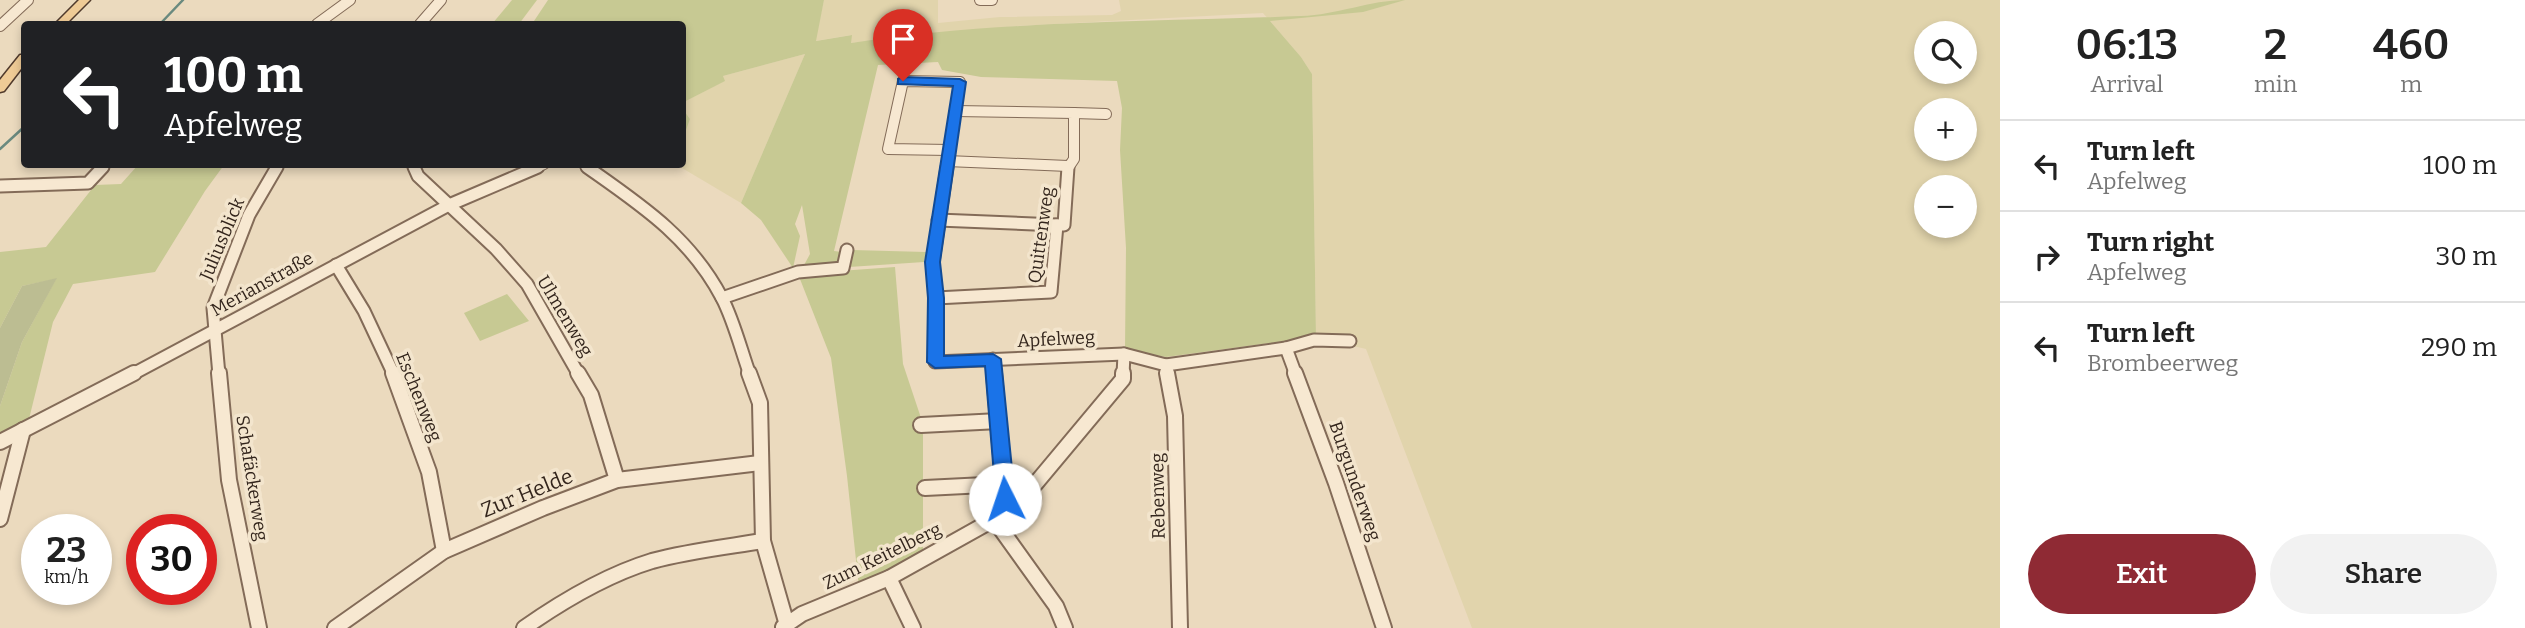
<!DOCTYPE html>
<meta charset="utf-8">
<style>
body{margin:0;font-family:Bitter,serif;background:#f2f2f2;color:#222;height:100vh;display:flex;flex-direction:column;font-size:26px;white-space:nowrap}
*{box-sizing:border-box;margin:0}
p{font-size:23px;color:#767676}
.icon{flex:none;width:38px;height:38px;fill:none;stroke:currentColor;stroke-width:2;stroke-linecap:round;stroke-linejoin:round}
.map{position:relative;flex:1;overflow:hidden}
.panel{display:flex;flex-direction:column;background:#fff;width:525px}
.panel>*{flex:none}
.top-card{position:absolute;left:21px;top:21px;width:665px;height:147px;border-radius:7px;box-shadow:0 4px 10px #0003;background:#202124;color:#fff;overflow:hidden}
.tools{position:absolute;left:1914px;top:21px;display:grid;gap:14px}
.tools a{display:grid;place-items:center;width:63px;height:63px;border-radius:50%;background:#fff;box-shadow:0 4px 10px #0003;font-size:35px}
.speed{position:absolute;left:21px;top:514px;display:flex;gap:14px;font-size:35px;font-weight:700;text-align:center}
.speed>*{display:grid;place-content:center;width:91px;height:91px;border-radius:50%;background:#fff;box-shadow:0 4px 10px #0003;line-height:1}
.speed small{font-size:18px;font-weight:400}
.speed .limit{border:10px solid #d22;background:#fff;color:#111}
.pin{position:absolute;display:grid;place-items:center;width:60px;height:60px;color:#fff;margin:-72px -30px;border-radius:50% 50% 50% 0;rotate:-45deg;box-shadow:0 0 7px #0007}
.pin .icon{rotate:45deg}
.me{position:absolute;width:77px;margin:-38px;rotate:356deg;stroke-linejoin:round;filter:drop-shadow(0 0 5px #0008)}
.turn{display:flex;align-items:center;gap:24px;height:147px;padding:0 28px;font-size:32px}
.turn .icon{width:91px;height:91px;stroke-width:2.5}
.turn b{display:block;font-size:49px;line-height:60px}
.eta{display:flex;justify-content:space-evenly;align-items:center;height:119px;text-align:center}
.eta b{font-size:42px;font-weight:600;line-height:49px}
.action{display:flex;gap:14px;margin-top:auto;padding:14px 28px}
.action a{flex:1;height:80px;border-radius:42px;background:#8f2a34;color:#fff;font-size:28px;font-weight:600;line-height:80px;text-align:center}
.action a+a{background:#f2f2f2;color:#222}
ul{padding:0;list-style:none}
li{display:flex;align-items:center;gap:21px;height:91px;padding:0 28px;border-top:2px solid #e0e0e0}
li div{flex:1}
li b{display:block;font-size:26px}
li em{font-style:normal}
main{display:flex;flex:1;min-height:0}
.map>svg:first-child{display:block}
</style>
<main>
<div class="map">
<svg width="2000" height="628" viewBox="0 0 2000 628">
<rect width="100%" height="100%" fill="#ebdabe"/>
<g fill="#e1d4ac" fill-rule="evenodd">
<path d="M 824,0 L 938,0 L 938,23 L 1000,17 L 1112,15 L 1121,11 L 1119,0 L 2000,0 L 2000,628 L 1472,628 L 1366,349 L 1316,337 L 1312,74 L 1301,57 L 1263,13 L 1017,26 L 850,43 L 851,35 L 815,41 ZM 1927,33 L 1965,33 L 1965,72 L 1927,72 ZM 1927,110 L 1965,110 L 1965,149 L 1927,149 ZM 1927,187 L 1965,187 L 1965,226 L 1927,226 Z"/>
<path d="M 805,54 L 741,203 L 677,165 L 682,164 L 683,139 L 690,119 L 685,112 L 686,101 L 724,81 L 723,76 Z"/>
</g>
<g fill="#c7c993">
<path d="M 512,0 L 537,0 L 519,24 L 492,24 Z"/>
<path d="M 548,0 L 824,0 L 816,41 L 852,35 L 851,43 C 1000,20 1151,22 1301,16 C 1337,15 1370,0 1405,0 L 1363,12 L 1270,21 L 1301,57 L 1312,74 L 1316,337 L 1166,357 L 1125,349 L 1126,248 L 1120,150 L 1122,108 L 1117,81 L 981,77 L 942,70 L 938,62 L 878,65 L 834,251 L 842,252 L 839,263 L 803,267 L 810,254 L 802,205 L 795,224 L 800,236 L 793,268 L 761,220 L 741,203 L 805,54 L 723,76 L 725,81 L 686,101 L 685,112 L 690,119 L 683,139 L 682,24 L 532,24 Z"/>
<path d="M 138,165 L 224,165 L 205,191 L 155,272 L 73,284 L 53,322 L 28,423 L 0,438 L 0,406 L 22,342 L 56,279 L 22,286 L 0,328 L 0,252 L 46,247 L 95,185 L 121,184 Z"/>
<path d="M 852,250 L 926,252 L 924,262 L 849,267 Z"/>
<path d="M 895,267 L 903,364 L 923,424 L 923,556 L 859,588 L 847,476 L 831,358 L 798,274 Z"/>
<path d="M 507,294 L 529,321 L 480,341 L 464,313 Z"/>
</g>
<path fill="#bcbd92" d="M 57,278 L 22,342 L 0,406 L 0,328 L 22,286 Z"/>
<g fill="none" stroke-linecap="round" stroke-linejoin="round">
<g stroke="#6a8a7f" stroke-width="2.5">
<path d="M 160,24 L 183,0"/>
<path d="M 0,149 L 24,127"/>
</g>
<defs>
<g id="minor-far2">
<path d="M 980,0 L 992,0"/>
<path d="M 317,24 L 350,0"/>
<path d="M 420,24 L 441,0"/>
<path d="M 0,26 L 28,0"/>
<path d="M 955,111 L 1074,113 L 1074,159 L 1068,168"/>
<path d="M 1074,113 L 1106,114"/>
<path d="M 947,161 L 1068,166"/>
<path d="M 413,164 L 415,168"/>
<path d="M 584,164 L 590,168"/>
<path d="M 101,168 L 105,164"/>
<path d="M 276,168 L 278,164"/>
<path d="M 534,168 L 544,164"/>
<path d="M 947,168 L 960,82 L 903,81 L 888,149 L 949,150"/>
</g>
<g id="minor-far1">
<path d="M 414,167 L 418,176 L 496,249 L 527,284 L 579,375"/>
<path d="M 587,167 C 641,205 690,237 722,298 C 734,321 741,350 750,375"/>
<path d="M 947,167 L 933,262 L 936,298 L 935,362 L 1124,354 L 1166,365 L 1286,348 L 1314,340 L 1350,341"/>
<path d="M 0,186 L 88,183 L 103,167"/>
<path d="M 938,220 L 1057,225"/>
<path d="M 336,265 L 364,311 L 394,375"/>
<path d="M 722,298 L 798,272 L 843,268 L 847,250"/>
<path d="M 936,298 L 1051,292 L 1057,225 L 1064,225 L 1068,167"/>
<path d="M 1286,348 L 1296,375"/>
<path d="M 993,359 L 994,375"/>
<path d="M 1166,365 L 1168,375"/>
<path d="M 131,375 L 449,205 L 538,167"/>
<path d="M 219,375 L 213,308 L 249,215 L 277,167"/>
<path d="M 1123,375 L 1124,354"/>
</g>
<g id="minor">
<path d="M 219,373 L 229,480 L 259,628"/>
<path d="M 393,373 L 429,472 L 444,551"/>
<path d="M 578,373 L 591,395 L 617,480"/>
<path d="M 749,373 L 760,403 L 763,541 L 787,625"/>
<path d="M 994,373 L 1006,514"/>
<path d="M 1167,373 L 1175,416 L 1180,628"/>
<path d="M 1295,373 L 1336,483 L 1384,628"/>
<path d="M 921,425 L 999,421"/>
<path d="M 0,442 L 134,373"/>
<path d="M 925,488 L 1005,484"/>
<path d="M 0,519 L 23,430"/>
<path d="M 995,521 L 1056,606 L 1065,628"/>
<path d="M 889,578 L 913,628"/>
<path d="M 783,627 L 802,614 L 889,578 L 1016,507 L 1123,379 L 1123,373"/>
<path d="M 335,628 L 444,551 L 543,508 L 617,480 L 760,463"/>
<path d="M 524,628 C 564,600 606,575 652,561 C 688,551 726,547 763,541"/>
</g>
<g id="major">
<path d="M 79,0 L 90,0 L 66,24 L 55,24 Z"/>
<path d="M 20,55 L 24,55 L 24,65 L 4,91 L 0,92 L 0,80 Z"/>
</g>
</defs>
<use href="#minor-far2" stroke="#836b58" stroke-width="12"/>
<use href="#minor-far1" stroke="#836b58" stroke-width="15"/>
<use href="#minor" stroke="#836b58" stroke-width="18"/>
<use href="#major" stroke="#503a2c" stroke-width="3"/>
<use href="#minor-far2" stroke="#f7e8d1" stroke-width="10"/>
<use href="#minor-far1" stroke="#f7e8d1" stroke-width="11"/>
<use href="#minor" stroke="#f7e8d1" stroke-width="14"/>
<use href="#major" fill="#efcb96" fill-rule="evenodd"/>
</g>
<path fill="#1a73e8" stroke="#114b97" stroke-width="2" d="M 903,77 L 960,79 L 966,82 L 940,262 L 944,298 L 944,356 L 993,354 L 1001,359 L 1015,499 L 1012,504 L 1005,506 L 999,504 L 996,499 L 985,366 L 935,368 L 927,362 L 928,298 L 925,262 L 953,86 L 898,84 L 898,79 Z"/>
<g text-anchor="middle" stroke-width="7" stroke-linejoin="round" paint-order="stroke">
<g font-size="18" fill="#33251c" stroke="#f3e5cd">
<text transform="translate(1041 235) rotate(-82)" y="6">Quittenweg</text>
<text transform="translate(222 239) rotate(-67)" y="6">Juliusblick</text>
<text transform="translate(262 284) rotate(-29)" y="6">Merianstraße</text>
<text transform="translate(565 316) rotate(59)" y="6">Ulmenweg</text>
<text transform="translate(1056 339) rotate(-3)" y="6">Apfelweg</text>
<text transform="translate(419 397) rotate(68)" y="6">Eschenweg</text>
<text transform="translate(252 478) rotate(81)" y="6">Schafäckerweg</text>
<text transform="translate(1355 481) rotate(71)" y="6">Burgunderweg</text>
<text transform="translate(1158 496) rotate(-91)" y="6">Rebenweg</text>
<text transform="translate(882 556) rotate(-26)" y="6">Zum Keitelberg</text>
</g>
<g font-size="21" fill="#33251c" stroke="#f3e5cd">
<text transform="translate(527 493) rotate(-22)" y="7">Zur Helde</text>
</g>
</g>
</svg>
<div class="tools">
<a><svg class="icon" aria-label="search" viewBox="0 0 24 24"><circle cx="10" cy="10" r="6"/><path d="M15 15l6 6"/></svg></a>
<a>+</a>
<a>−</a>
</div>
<div class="speed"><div>23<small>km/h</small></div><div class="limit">30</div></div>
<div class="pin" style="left:903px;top:81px;background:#d93025"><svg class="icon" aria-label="arrive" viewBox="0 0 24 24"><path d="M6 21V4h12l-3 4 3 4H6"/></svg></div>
<svg class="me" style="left:1005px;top:499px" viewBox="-20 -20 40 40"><circle r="19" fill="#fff"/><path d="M0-13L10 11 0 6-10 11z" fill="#1a73e8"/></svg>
<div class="top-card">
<div class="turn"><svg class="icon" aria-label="left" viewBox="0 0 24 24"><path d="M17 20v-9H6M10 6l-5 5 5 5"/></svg><div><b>100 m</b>Apfelweg</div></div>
</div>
</div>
<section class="panel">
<div class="eta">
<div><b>06:13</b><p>Arrival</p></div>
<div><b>2</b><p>min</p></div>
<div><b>460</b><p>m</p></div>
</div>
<ul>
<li><svg class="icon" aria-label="left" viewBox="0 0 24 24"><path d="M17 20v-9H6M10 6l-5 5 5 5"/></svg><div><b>Turn left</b><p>Apfelweg</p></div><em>100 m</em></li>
<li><svg class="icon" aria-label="right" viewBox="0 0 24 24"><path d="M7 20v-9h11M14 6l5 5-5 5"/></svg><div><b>Turn right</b><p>Apfelweg</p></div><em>30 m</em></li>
<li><svg class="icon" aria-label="left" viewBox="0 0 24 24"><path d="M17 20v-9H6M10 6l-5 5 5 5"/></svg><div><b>Turn left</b><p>Brombeerweg</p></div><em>290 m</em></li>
</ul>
<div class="action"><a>Exit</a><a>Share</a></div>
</section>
</main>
